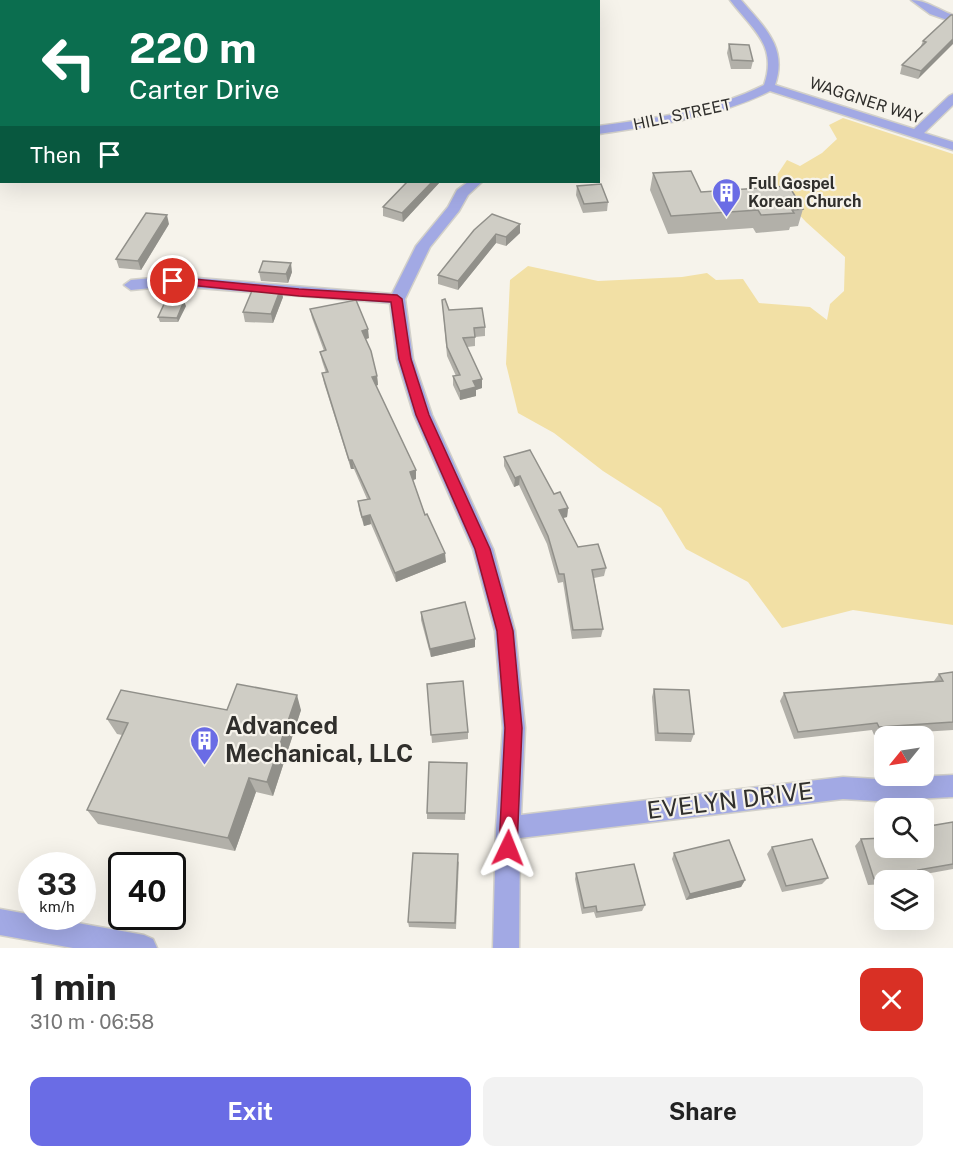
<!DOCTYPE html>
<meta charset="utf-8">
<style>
body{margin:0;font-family:"Public Sans",sans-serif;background:#f2f2f2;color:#222;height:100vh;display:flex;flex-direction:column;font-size:22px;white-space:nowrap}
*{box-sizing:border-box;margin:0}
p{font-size:20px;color:#767676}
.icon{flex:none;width:33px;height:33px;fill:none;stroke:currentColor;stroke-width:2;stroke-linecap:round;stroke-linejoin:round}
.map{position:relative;height:948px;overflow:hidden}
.side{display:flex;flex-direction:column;background:#fff;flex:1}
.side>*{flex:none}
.hud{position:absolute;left:0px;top:0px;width:600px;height:183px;box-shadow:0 6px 24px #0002;background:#0b6e4f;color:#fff;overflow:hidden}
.needle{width:39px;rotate:240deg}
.controls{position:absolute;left:874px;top:726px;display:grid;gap:12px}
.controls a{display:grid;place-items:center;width:60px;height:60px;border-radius:12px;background:#fff;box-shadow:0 6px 24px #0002;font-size:30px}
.speed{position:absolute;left:18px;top:852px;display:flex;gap:12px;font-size:30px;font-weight:700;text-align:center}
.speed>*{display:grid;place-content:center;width:78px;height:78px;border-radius:50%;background:#fff;box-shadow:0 6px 24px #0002;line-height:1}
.speed small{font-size:15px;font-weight:400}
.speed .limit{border:3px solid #111;border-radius:9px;background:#fff;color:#111}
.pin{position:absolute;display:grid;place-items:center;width:51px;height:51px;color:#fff;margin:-26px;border:3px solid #fff;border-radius:50%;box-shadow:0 2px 6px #0007}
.me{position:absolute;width:66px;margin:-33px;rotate:2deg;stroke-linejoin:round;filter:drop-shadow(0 0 4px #0008)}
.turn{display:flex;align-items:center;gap:21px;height:126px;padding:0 30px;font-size:27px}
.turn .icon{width:78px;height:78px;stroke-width:2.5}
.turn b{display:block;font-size:42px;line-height:51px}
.then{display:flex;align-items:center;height:57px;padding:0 30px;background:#0003;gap:12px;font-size:22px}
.round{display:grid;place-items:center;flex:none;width:63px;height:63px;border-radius:12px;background:#f2f2f2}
.head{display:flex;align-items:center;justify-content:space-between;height:102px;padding:0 30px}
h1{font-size:36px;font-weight:700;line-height:45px}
.action{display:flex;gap:12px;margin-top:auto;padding:12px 30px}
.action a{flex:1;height:69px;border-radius:12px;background:#6a6ce5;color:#fff;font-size:24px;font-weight:700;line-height:69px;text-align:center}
.action a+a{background:#f2f2f2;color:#222}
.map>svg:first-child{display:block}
</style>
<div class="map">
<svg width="953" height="948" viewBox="0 0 953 948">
<rect width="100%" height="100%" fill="#f6f3eb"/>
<path fill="#f2e0a5" d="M 843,118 L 953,154 L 953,625 L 853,610 L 782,628 L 748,582 L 686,549 L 661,508 L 603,471 L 554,433 L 518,413 L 506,364 L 510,280 L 528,266 L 598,281 L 682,277 L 707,273 L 716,280 L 743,279 L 759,303 L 810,307 L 827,320 L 830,304 L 844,291 L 845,257 L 806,222 L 771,184 L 787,160 L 800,166 L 822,153 L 837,139 L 829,125 Z"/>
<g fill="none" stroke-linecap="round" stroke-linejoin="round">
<defs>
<g id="minor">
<path d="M 730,0 L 741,0 C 764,27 788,47 775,85 L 914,129 L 949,96 L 953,94 L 953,105 L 924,133 L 953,142 L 953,150 L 770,91 C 716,118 657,125 598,134 L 598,126 C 656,118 712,111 764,85 C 778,45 752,29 730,0 Z"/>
<path d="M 911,0 C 927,0 938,10 953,15 L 953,22 L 930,14 Z"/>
<rect x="0" y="62" width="2" height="6"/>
<path d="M 468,182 L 482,182 L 468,195 L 459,211 L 430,247 L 405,299 L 413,359 L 432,415 L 493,549 L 515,631 L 525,728 L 521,815 L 843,777 L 876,779 L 953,775 L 953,797 L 876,801 L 843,799 L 520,838 L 519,948 L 493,948 L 496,828 L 503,728 L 495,631 L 473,549 L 414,415 L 397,359 L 390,303 L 173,286 L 131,290 L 124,285 L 131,280 L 173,276 L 392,294 L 416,246 L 448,207 L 457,190 Z"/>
<path d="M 0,909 L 144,935 L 153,939 L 157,948 L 73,948 L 0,935 Z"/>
</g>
<g id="highway">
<path d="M 146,0 L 158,0 L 145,2 Z"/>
<path d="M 172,0 L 183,0 L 171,2 Z"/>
<path d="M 0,92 L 2,92 L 0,100 Z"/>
<path d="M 0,111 L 2,111 L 0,119 Z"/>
</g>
</defs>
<use href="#minor" stroke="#d2d0c9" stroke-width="3"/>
<use href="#highway" stroke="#d2d0c9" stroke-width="3"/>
<use href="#minor" fill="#a2a9e4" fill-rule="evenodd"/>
<use href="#highway" fill="#4f49c6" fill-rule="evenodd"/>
</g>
<g fill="#b2b0a9">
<path d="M 953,15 L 918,79 L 900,74 L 902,65 L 920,48 L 923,41 Z"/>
<path d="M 729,44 L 753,61 L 751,69 L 731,69 L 727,53 Z"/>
<path d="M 653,173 L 701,192 L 803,209 L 798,226 L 790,227 L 789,230 L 756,233 L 753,228 L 668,234 L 650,190 Z"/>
<path d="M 407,182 L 440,182 L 403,222 L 383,216 L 383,207 Z"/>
<path d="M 577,186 L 608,202 L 607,211 L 583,213 L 576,195 Z"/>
<path d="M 169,224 L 141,270 L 119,268 L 116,259 Z"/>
<path d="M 474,230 L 520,233 L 506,246 L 496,243 L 458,290 L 438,284 L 438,275 Z"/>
<path d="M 259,272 L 292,272 L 288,283 L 261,281 Z"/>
<path d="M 283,297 L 273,323 L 245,322 L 243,312 Z"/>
<path d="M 442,300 L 449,310 L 485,327 L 485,336 L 475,337 L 475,346 L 467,347 L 482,388 L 476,390 L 476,396 L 460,400 L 453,385 L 453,376 L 456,376 L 447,356 Z"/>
<path d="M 186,306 L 178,322 L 160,322 L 158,317 Z"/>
<path d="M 310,309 L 369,338 L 366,339 L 377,376 L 378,385 L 376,386 L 416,470 L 416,479 L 413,480 L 425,515 L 446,562 L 396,582 L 371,524 L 364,526 L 359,510 L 358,501 L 367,499 L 354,469 L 351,469 L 324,383 L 322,373 L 326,373 L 322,361 L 320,352 L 324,351 L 312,318 Z"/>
<path d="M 504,457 L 554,494 L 568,508 L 567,517 L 563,518 L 578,547 L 606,568 L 604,576 L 594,578 L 603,629 L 601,637 L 572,639 L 563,582 L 558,583 L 547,544 L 519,485 L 514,487 L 504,466 Z"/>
<path d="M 421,612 L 475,639 L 475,647 L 431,657 L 421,620 Z"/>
<path d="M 953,672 L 953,730 L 874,735 L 872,730 L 794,739 L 780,701 L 784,693 L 934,681 L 939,674 Z"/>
<path d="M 427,684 L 468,732 L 468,739 L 432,743 Z"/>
<path d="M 654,689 L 694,734 L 691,742 L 655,741 L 652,697 Z"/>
<path d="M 227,710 L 301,710 L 273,796 L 256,792 L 235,851 L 98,824 L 87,810 L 122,735 L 117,734 L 107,719 Z"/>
<path d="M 467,763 L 465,820 L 427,819 L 427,813 Z"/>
<path d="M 953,822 L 953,869 L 920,875 L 915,880 L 885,880 L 885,884 L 868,885 L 855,846 L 861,839 L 885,848 Z"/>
<path d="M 772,847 L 828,878 L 822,884 L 782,892 L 767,854 Z"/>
<path d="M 674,853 L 745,880 L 741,887 L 686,900 L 672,859 Z"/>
<path d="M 459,861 L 456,929 L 409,927 L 408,922 Z"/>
<path d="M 576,873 L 645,905 L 642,911 L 596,918 L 594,912 L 582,914 L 575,879 Z"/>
</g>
<g fill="#91908a">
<path d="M 953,39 L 953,44 L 918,79 L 921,71 Z"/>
<path d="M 432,182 L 440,182 L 403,222 L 402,213 Z"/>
<path d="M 167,215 L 169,224 L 141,270 L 138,261 Z"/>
<path d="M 520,224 L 520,233 L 506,246 L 506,237 Z"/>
<path d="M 496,234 L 496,243 L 458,290 L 458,281 Z"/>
<path d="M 291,263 L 292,272 L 288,283 L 286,274 Z"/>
<path d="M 281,288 L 283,297 L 273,323 L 271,314 Z"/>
<path d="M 184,301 L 186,306 L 178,322 L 177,318 Z"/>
<path d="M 368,329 L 369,338 L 363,340 L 362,331 Z"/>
<path d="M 377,376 L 378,385 L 373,386 L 372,377 Z"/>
<path d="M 482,379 L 482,388 L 476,390 L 476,396 L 460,400 L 460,391 L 473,381 Z"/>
<path d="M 349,460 L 352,460 L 354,469 L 351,469 Z"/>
<path d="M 416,470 L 416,479 L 410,481 L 410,472 Z"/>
<path d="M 520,476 L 519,485 L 514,487 L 515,478 Z"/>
<path d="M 568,508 L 567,517 L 558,519 L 559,510 Z"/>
<path d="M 370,515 L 371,524 L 364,526 L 362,517 Z"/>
<path d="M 445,553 L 446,562 L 396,582 L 395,573 Z"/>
<path d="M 475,639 L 475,647 L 431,657 L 430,649 Z"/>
<path d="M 297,695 L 301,710 L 273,796 L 267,782 Z"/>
<path d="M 249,778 L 256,792 L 235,851 L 228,838 Z"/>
<path d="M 745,880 L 741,887 L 686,900 L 690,894 Z"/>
</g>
<g fill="#cfcdc5" stroke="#91908a" stroke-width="1.5">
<path d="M 208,0 L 241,0 L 248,2 L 205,2 Z"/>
<path d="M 951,15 L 953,15 L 953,39 L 921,71 L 902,65 L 926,42 L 923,41 Z"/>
<path d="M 2,22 L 2,35 L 0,35 L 0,23 Z"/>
<path d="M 729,44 L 749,45 L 753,61 L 732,60 Z"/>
<path d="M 691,171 L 701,192 L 789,186 L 803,209 L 792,210 L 794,213 L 761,215 L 758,210 L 671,216 L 653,173 Z"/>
<path d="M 407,182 L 432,182 L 402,213 L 383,207 Z"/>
<path d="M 601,184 L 608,202 L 584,204 L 577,186 Z"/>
<path d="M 146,213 L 167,215 L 138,261 L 116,259 Z"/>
<path d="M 492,214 L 520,224 L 506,237 L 496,234 L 458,281 L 438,275 L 474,230 Z"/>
<path d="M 263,261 L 291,263 L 286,274 L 259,272 Z"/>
<path d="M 254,286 L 281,288 L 271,314 L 243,312 Z"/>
<path d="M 445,299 L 449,310 L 482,308 L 485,327 L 474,328 L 475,337 L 463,338 L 482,379 L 473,381 L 476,387 L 460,391 L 453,376 L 460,375 L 447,347 L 442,300 Z"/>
<path d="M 166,300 L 184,301 L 177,318 L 158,317 Z"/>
<path d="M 356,300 L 368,329 L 362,331 L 371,351 L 377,376 L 372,377 L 416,470 L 410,472 L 425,515 L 427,514 L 445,553 L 395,573 L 370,515 L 362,517 L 358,501 L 370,499 L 352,460 L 349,460 L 322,373 L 328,372 L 320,352 L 326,350 L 310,309 Z"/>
<path d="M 530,450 L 554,494 L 560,492 L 568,508 L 559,510 L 578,547 L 598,544 L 606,568 L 592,570 L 603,629 L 573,630 L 564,574 L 559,574 L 548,536 L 520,476 L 515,478 L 504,457 Z"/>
<path d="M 465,602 L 475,639 L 430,649 L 421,612 Z"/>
<path d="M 953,672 L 953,722 L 879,727 L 877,723 L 798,732 L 784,693 L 943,681 L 939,674 Z"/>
<path d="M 463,681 L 468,732 L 431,735 L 427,684 Z"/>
<path d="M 237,684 L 297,695 L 267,782 L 249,778 L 228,838 L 87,810 L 128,723 L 107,719 L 121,690 L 227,710 Z"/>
<path d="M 654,689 L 689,690 L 694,734 L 658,733 Z"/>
<path d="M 429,762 L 467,763 L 465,813 L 427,813 Z"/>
<path d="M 953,822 L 953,864 L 918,870 L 920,875 L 874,879 L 861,839 L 885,838 L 885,848 L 924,848 L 924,827 Z"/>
<path d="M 812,839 L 828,878 L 786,886 L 772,847 Z"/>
<path d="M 729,840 L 745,880 L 690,894 L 674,853 Z"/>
<path d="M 413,853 L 458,854 L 455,923 L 408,922 Z"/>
<path d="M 634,864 L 645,905 L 597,912 L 596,906 L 584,908 L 576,873 Z"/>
</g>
<path fill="#e11d48" stroke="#92132f" stroke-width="1.5" d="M 173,277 L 299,289 L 397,295 L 402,299 L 411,359 L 429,415 L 490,549 L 513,631 L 522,728 L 517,848 L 515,855 L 508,857 L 502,855 L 499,848 L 505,728 L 497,631 L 475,549 L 416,415 L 399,359 L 391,302 L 299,296 L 169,283 L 169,278 Z"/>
<defs>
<symbol id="building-pin" viewBox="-11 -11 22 30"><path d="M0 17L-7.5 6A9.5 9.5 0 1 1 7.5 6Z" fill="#6a6ce5" stroke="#f6f3eb"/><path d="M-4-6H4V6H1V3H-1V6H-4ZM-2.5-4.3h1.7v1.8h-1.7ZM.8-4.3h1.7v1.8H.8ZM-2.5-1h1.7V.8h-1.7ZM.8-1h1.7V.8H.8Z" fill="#fff"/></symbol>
</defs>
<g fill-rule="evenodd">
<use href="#building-pin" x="710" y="176" width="33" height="45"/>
<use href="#building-pin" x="188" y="724" width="33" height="45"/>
</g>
<g text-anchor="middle" stroke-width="4.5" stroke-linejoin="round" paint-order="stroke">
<g font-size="16" fill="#302f2c" stroke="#f6f3eb">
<text transform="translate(866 100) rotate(18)" y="6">WAGGNER WAY</text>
<text transform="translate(682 114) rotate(-12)" y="6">HILL STREET</text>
</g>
<g font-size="16" font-weight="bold" fill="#302f2c" stroke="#f6f3eb" text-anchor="start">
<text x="748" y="189">Full Gospel<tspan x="748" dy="18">Korean Church</tspan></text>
</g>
<g font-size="24" font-weight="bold" fill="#302f2c" stroke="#f6f3eb" text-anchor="start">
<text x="225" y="734">Advanced<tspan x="225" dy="28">Mechanical, LLC</tspan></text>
</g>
<g font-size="24" fill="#302f2c" stroke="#f6f3eb">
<text transform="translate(730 801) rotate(-7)" y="8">EVELYN DRIVE</text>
</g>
</g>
</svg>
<div class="controls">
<a><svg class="needle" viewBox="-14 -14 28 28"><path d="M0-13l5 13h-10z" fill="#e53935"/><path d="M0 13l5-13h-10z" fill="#767676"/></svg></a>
<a><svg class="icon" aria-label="search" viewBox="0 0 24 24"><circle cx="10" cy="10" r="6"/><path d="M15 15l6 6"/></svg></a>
<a><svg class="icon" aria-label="layers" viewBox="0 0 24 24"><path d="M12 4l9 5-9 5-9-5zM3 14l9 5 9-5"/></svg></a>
</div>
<div class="speed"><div>33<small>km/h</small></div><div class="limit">40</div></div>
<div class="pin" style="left:173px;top:281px;background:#d93025"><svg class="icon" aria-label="arrive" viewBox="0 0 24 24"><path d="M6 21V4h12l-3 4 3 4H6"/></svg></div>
<svg class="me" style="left:508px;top:848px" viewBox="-20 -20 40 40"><path d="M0-17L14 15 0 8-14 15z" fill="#e11d48" stroke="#fff" stroke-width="4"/></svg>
<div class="hud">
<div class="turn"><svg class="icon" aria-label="left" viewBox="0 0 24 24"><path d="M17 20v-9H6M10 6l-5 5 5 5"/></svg><div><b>220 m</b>Carter Drive</div></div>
<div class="then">Then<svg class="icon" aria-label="arrive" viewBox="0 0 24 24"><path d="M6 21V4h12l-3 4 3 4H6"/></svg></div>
</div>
</div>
<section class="side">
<div class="head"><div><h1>1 min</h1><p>310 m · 06:58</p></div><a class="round" style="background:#d93025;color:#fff"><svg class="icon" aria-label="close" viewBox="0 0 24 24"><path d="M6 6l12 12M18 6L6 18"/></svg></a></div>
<div class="action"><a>Exit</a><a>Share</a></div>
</section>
